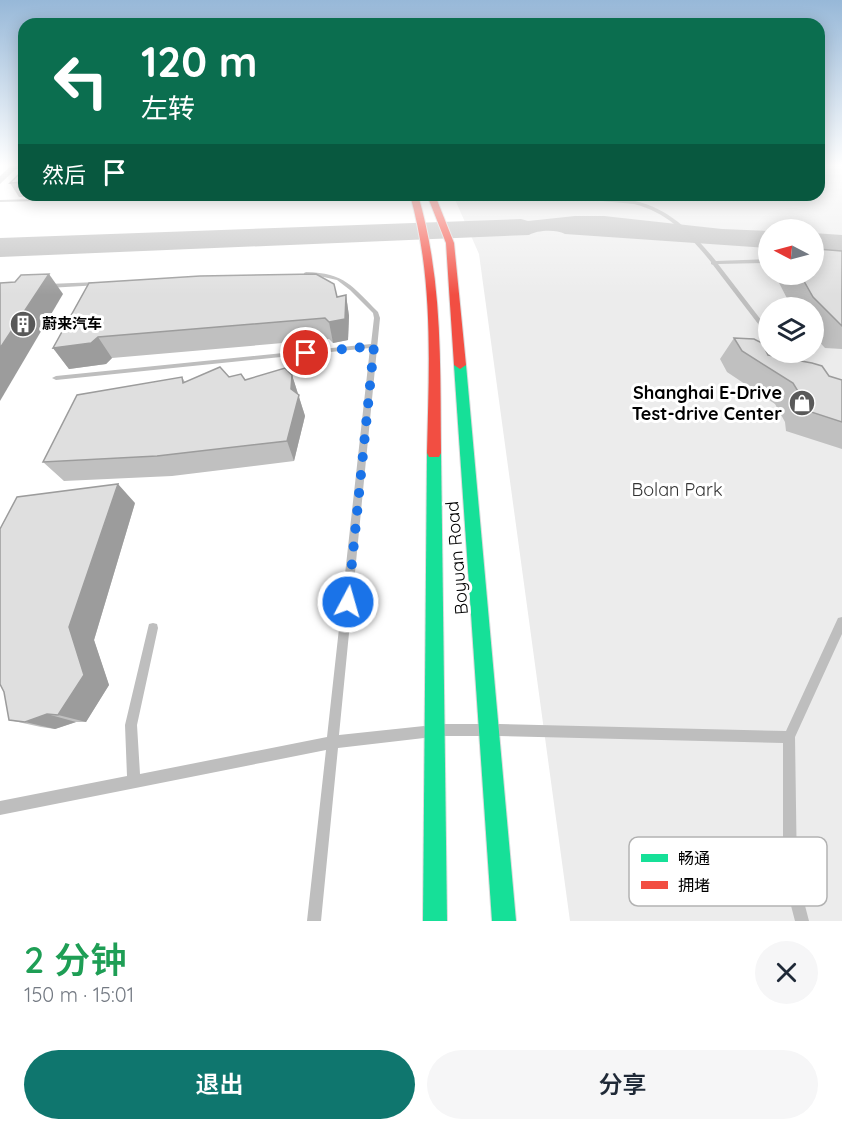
<!DOCTYPE html>
<html lang="zh">
<meta charset="utf-8">
<style>
body{margin:0;font-family:Quicksand,"Noto Sans SC",sans-serif;background:#f6f6f7;color:#1f2937;height:100vh;display:flex;flex-direction:column;font-size:22px;white-space:nowrap}
*{box-sizing:border-box;margin:0}
p{font-size:20px;color:#747a83}
.icon{flex:none;width:33px;height:33px;fill:none;stroke:currentColor;stroke-width:2;stroke-linecap:round;stroke-linejoin:round}
.map{position:relative;height:921px;overflow:hidden}
.details{display:flex;flex-direction:column;background:#fff;flex:1}
.details>*{flex:none}
.top-card{position:absolute;left:18px;top:18px;width:807px;height:183px;border-radius:18px;box-shadow:0 3px 15px #0003;background:#0b6e4f;color:#fff;overflow:hidden}
.needle{width:39px;rotate:276deg}
.tools{position:absolute;left:758px;top:219px;display:grid;gap:12px}
.tools a{display:grid;place-items:center;width:66px;height:66px;border-radius:50%;background:#fff;box-shadow:0 3px 15px #0003;font-size:30px}
.pin{position:absolute;display:grid;place-items:center;width:51px;height:51px;color:#fff;margin:-26px;border:3px solid #fff;border-radius:50%;box-shadow:0 2px 6px #0007}
.me{position:absolute;width:66px;margin:-33px;rotate:6deg;stroke-linejoin:round;filter:drop-shadow(0 0 4px #0008)}
.turn{display:flex;align-items:center;gap:21px;height:126px;padding:0 24px;font-size:27px}
.turn .icon{width:78px;height:78px;stroke-width:2.5}
.turn b{display:block;font-size:42px;line-height:51px}
.then{display:flex;align-items:center;height:57px;padding:0 24px;background:#0003;gap:12px;font-size:22px}
.round{display:grid;place-items:center;flex:none;width:63px;height:63px;border-radius:32px;background:#f6f6f7}
.headline{display:flex;align-items:center;justify-content:space-between;height:102px;padding:0 24px}
h1{font-size:36px;font-weight:600;line-height:45px;color:#1e9e55}
.action{display:flex;gap:12px;margin-top:auto;padding:12px 24px}
.action a{flex:1;height:69px;border-radius:36px;background:#0f766e;color:#fff;font-size:24px;font-weight:600;line-height:69px;text-align:center}
.action a+a{background:#f6f6f7;color:#1f2937}
.map>svg:first-child{display:block}
</style>
<div class="map">
<svg width="842" height="921" viewBox="0 0 842 921">
<rect width="100%" height="100%" fill="#fff"/>
<path fill="#ececec" fill-rule="evenodd" d="M 819,166 L 842,166 L 842,921 L 570,921 L 479,254 L 453,195 L 819,195 ZM 768,230 L 813,230 L 813,274 L 768,274 ZM 768,308 L 813,308 L 813,352 L 768,352 Z"/>
<g fill="#bfbfbf">
<path d="M 575,216 L 604,216 L 722,229 L 768,231 L 768,248 L 565,234 C 556,229 537,230 529,235 L 0,257 L 0,238 L 521,219 L 528,221 Z"/>
<path d="M 813,233 L 842,235 L 842,254 L 813,252 Z"/>
</g>
<g fill="none" stroke-linecap="round" stroke-linejoin="round">
<defs>
<g id="fast">
<path d="M 460,361 L 466,365 L 516,921 L 492,921 L 454,365 Z"/>
<path d="M 434,448 L 439,449 L 441,453 L 447,921 L 423,921 L 427,453 L 429,449 Z"/>
</g>
<g id="jam">
<path d="M 410,195 L 418,195 C 443,280 440,365 441,453 L 439,457 L 429,457 L 427,453 C 429,365 434,280 410,195 Z"/>
<path d="M 427,195 L 435,195 L 454,243 L 466,365 L 460,369 L 454,365 L 446,243 Z"/>
</g>
</defs>
<use href="#fast" stroke="#dbdbdb" stroke-width="2"/>
<use href="#jam" stroke="#dbdbdb" stroke-width="2"/>
<g fill="#bebebe" fill-rule="evenodd">
<path d="M 24,166 L 24,168 L 13,169 L 11,168 Z"/>
<path d="M 174,195 L 227,195 L 225,196 L 0,202 L 0,200 Z"/>
<path d="M 555,195 C 567,195 580,197 592,197 C 606,198 621,198 635,201 C 669,208 695,235 716,261 L 768,259 L 768,263 L 718,264 L 768,329 L 768,335 L 766,334 L 713,265 L 711,264 L 711,262 C 690,236 667,212 634,204 L 568,198 Z"/>
<path d="M 306,272 C 345,273 352,286 378,312 L 380,318 L 339,735 L 424,726 L 428,728 L 430,732 L 428,736 L 424,738 L 338,748 L 321,921 L 307,921 L 326,750 L 0,815 L 0,801 L 127,776 L 125,725 L 148,628 L 149,624 L 153,623 L 157,624 L 158,628 L 137,725 L 140,774 L 327,737 L 370,348 L 56,380 L 52,378 L 56,376 L 371,344 L 374,318 L 373,313 L 350,290 L 337,280 L 319,276 L 304,275 L 304,273 Z"/>
<path d="M 98,282 L 101,284 L 100,285 L 48,288 L 45,286 L 48,284 Z"/>
<path d="M 784,352 L 792,352 L 809,366 L 806,368 L 804,368 Z"/>
<path d="M 842,617 L 842,634 L 795,737 L 797,875 L 809,921 L 795,921 L 783,875 L 783,743 L 499,736 L 495,734 L 493,730 L 495,726 L 499,724 L 786,731 L 838,618 Z"/>
<path d="M 445,724 L 481,724 L 485,726 L 487,730 L 485,734 L 481,736 L 445,736 L 441,734 L 439,730 L 441,726 Z"/>
</g>
<path fill="#bebebe" fill-rule="evenodd" d="M 11,166 L 19,166 L 0,184 L 0,176 Z"/>
<use href="#fast" fill="#16e098" fill-rule="evenodd"/>
<use href="#jam" fill="#f24e42" fill-rule="evenodd"/>
</g>
<g fill="#c0c0c0">
<path d="M 24,169 L 24,195 L 68,195 L 19,197 L 10,183 Z"/>
<path d="M 842,251 L 842,349 L 825,348 L 813,335 L 813,308 L 792,308 L 777,279 L 780,274 L 813,274 Z"/>
<path d="M 89,283 L 337,297 L 346,295 L 349,316 L 348,340 L 333,343 L 329,339 L 112,358 L 106,364 L 69,369 L 53,348 Z"/>
<path d="M 734,338 L 768,355 L 829,376 L 842,380 L 842,449 L 786,431 L 785,422 L 775,404 L 727,372 L 720,359 Z"/>
<path d="M 292,375 L 305,416 L 294,461 L 172,476 L 64,481 L 43,462 L 182,377 L 185,382 L 229,377 L 245,380 Z"/>
<path d="M 135,503 L 94,640 L 109,685 L 86,722 L 76,722 L 55,729 L 41,727 L 9,720 Z"/>
</g>
<g fill="#9c9c9c">
<path d="M 49,274 L 63,294 L 0,401 L 0,348 Z"/>
<path d="M 346,295 L 349,316 L 348,340 L 333,343 L 329,322 Z"/>
<path d="M 98,337 L 112,358 L 106,364 L 69,369 L 53,348 Z"/>
<path d="M 292,375 L 305,416 L 294,461 L 287,441 Z"/>
<path d="M 118,484 L 135,503 L 94,640 L 109,685 L 86,722 L 58,715 L 69,627 Z"/>
<path d="M 47,714 L 76,722 L 55,729 L 25,722 Z"/>
</g>
<g fill="#dfdfdf" stroke="#9c9c9c" stroke-width="1.5">
<path d="M 24,169 L 24,182 L 10,183 Z"/>
<path d="M 817,249 L 842,251 L 842,326 L 813,297 L 800,274 L 813,274 L 813,252 Z"/>
<path d="M 49,274 L 0,348 L 0,283 L 15,282 L 21,275 Z"/>
<path d="M 316,274 L 334,284 L 337,297 L 346,295 L 345,319 L 329,322 L 325,318 L 98,337 L 91,343 L 53,348 L 89,283 L 200,276 Z"/>
<path d="M 734,338 L 754,339 L 762,343 L 768,355 L 812,363 L 822,366 L 829,376 L 842,380 L 842,422 L 805,410 L 804,401 L 793,383 L 742,351 Z"/>
<path d="M 220,367 L 229,377 L 241,374 L 245,380 L 285,368 L 292,375 L 291,389 L 299,395 L 287,441 L 157,456 L 43,462 L 77,395 L 182,377 L 183,383 Z"/>
<path d="M 118,484 L 69,627 L 84,675 L 58,715 L 47,714 L 25,722 L 9,720 L 4,692 L 0,684 L 0,529 L 17,497 Z"/>
</g>
<linearGradient id="sky" x2="0" y2="1"><stop stop-color="#97b8d8"/><stop offset="0.56" stop-color="#fff"/><stop offset="1" stop-color="#fff" stop-opacity="0"/></linearGradient>
<rect width="842" height="295" fill="url(#sky)"/>
<g fill="none" stroke-linecap="round" stroke-linejoin="round">
<path stroke="#1a73e8" stroke-width="10" stroke-dasharray="0 18" d="M 306,353 L 374,346 L 348,602"/>
</g>
<defs>
<symbol id="building-disc" viewBox="-11 -11 22 22"><circle r="9.5" fill="#595959" stroke="#fff"/><path d="M-4-6H4V6H1V3H-1V6H-4ZM-2.5-4.3h1.7v1.8h-1.7ZM.8-4.3h1.7v1.8H.8ZM-2.5-1h1.7V.8h-1.7ZM.8-1h1.7V.8H.8Z" fill="#fff"/></symbol>
<symbol id="shop-disc" viewBox="-11 -11 22 22"><circle r="9.5" fill="#595959" stroke="#fff"/><path d="M-5-2.5h2.3a2.7 3.5 0 0 1 5.4 0H5L5.5 6h-11ZM-1.5-2.5h3a1.5 2.3 0 0 0-3 0Z" fill="#fff"/></symbol>
</defs>
<g fill-rule="evenodd">
<use href="#building-disc" x="8" y="309" width="30" height="30"/>
<use href="#shop-disc" x="787" y="388" width="30" height="30"/>
</g>
<g text-anchor="middle" stroke-width="6" stroke-linejoin="round" paint-order="stroke">
<g font-size="15" font-weight="bold" fill="#000" stroke="#fff" text-anchor="start">
<text x="42" y="329">蔚来汽车</text>
</g>
<g font-size="18" font-weight="bold" fill="#000" stroke="#fff" text-anchor="end">
<text x="782" y="399">Shanghai E-Drive<tspan x="782" dy="21">Test-drive Center</tspan></text>
</g>
<g font-size="18" fill="#333" stroke="#fff">
<text x="677" y="496">Bolan Park</text>
</g>
<g font-size="18" fill="#000" stroke="#fff">
<text transform="translate(457 558) rotate(-95)" y="6">Boyuan Road</text>
</g>
</g>
<rect x="629" y="837" width="198" height="69" rx="9" fill="#fff" stroke="#b2b2b2" stroke-width="1.5"/>
<rect x="641" y="854" width="27" height="8" fill="#16e098"/>
<rect x="641" y="881" width="27" height="8" fill="#f24e42"/>
<g font-size="16" fill="#000">
<text x="678" y="864">畅通</text>
<text x="678" y="891">拥堵</text>
</g>
</svg>
<div class="tools">
<a><svg class="needle" viewBox="-14 -14 28 28"><path d="M0-13l5 13h-10z" fill="#e53935"/><path d="M0 13l5-13h-10z" fill="#747a83"/></svg></a>
<a><svg class="icon" aria-label="layers" viewBox="0 0 24 24"><path d="M12 4l9 5-9 5-9-5zM3 14l9 5 9-5"/></svg></a>
</div>
<div class="pin" style="left:306px;top:353px;background:#d93025"><svg class="icon" aria-label="arrive" viewBox="0 0 24 24"><path d="M6 21V4h12l-3 4 3 4H6"/></svg></div>
<svg class="me" style="left:348px;top:602px" viewBox="-20 -20 40 40"><circle r="17" fill="#1a73e8" stroke="#fff" stroke-width="3"/><path d="M0-11L8 9 0 5-8 9z" fill="#fff"/></svg>
<div class="top-card">
<div class="turn"><svg class="icon" aria-label="left" viewBox="0 0 24 24"><path d="M17 20v-9H6M10 6l-5 5 5 5"/></svg><div><b>120 m</b>左转</div></div>
<div class="then">然后<svg class="icon" aria-label="arrive" viewBox="0 0 24 24"><path d="M6 21V4h12l-3 4 3 4H6"/></svg></div>
</div>
</div>
<section class="details">
<div class="headline"><div><h1>2 分钟</h1><p>150 m · 15:01</p></div><a class="round"><svg class="icon" aria-label="close" viewBox="0 0 24 24"><path d="M6 6l12 12M18 6L6 18"/></svg></a></div>
<div class="action"><a>退出</a><a>分享</a></div>
</section>
